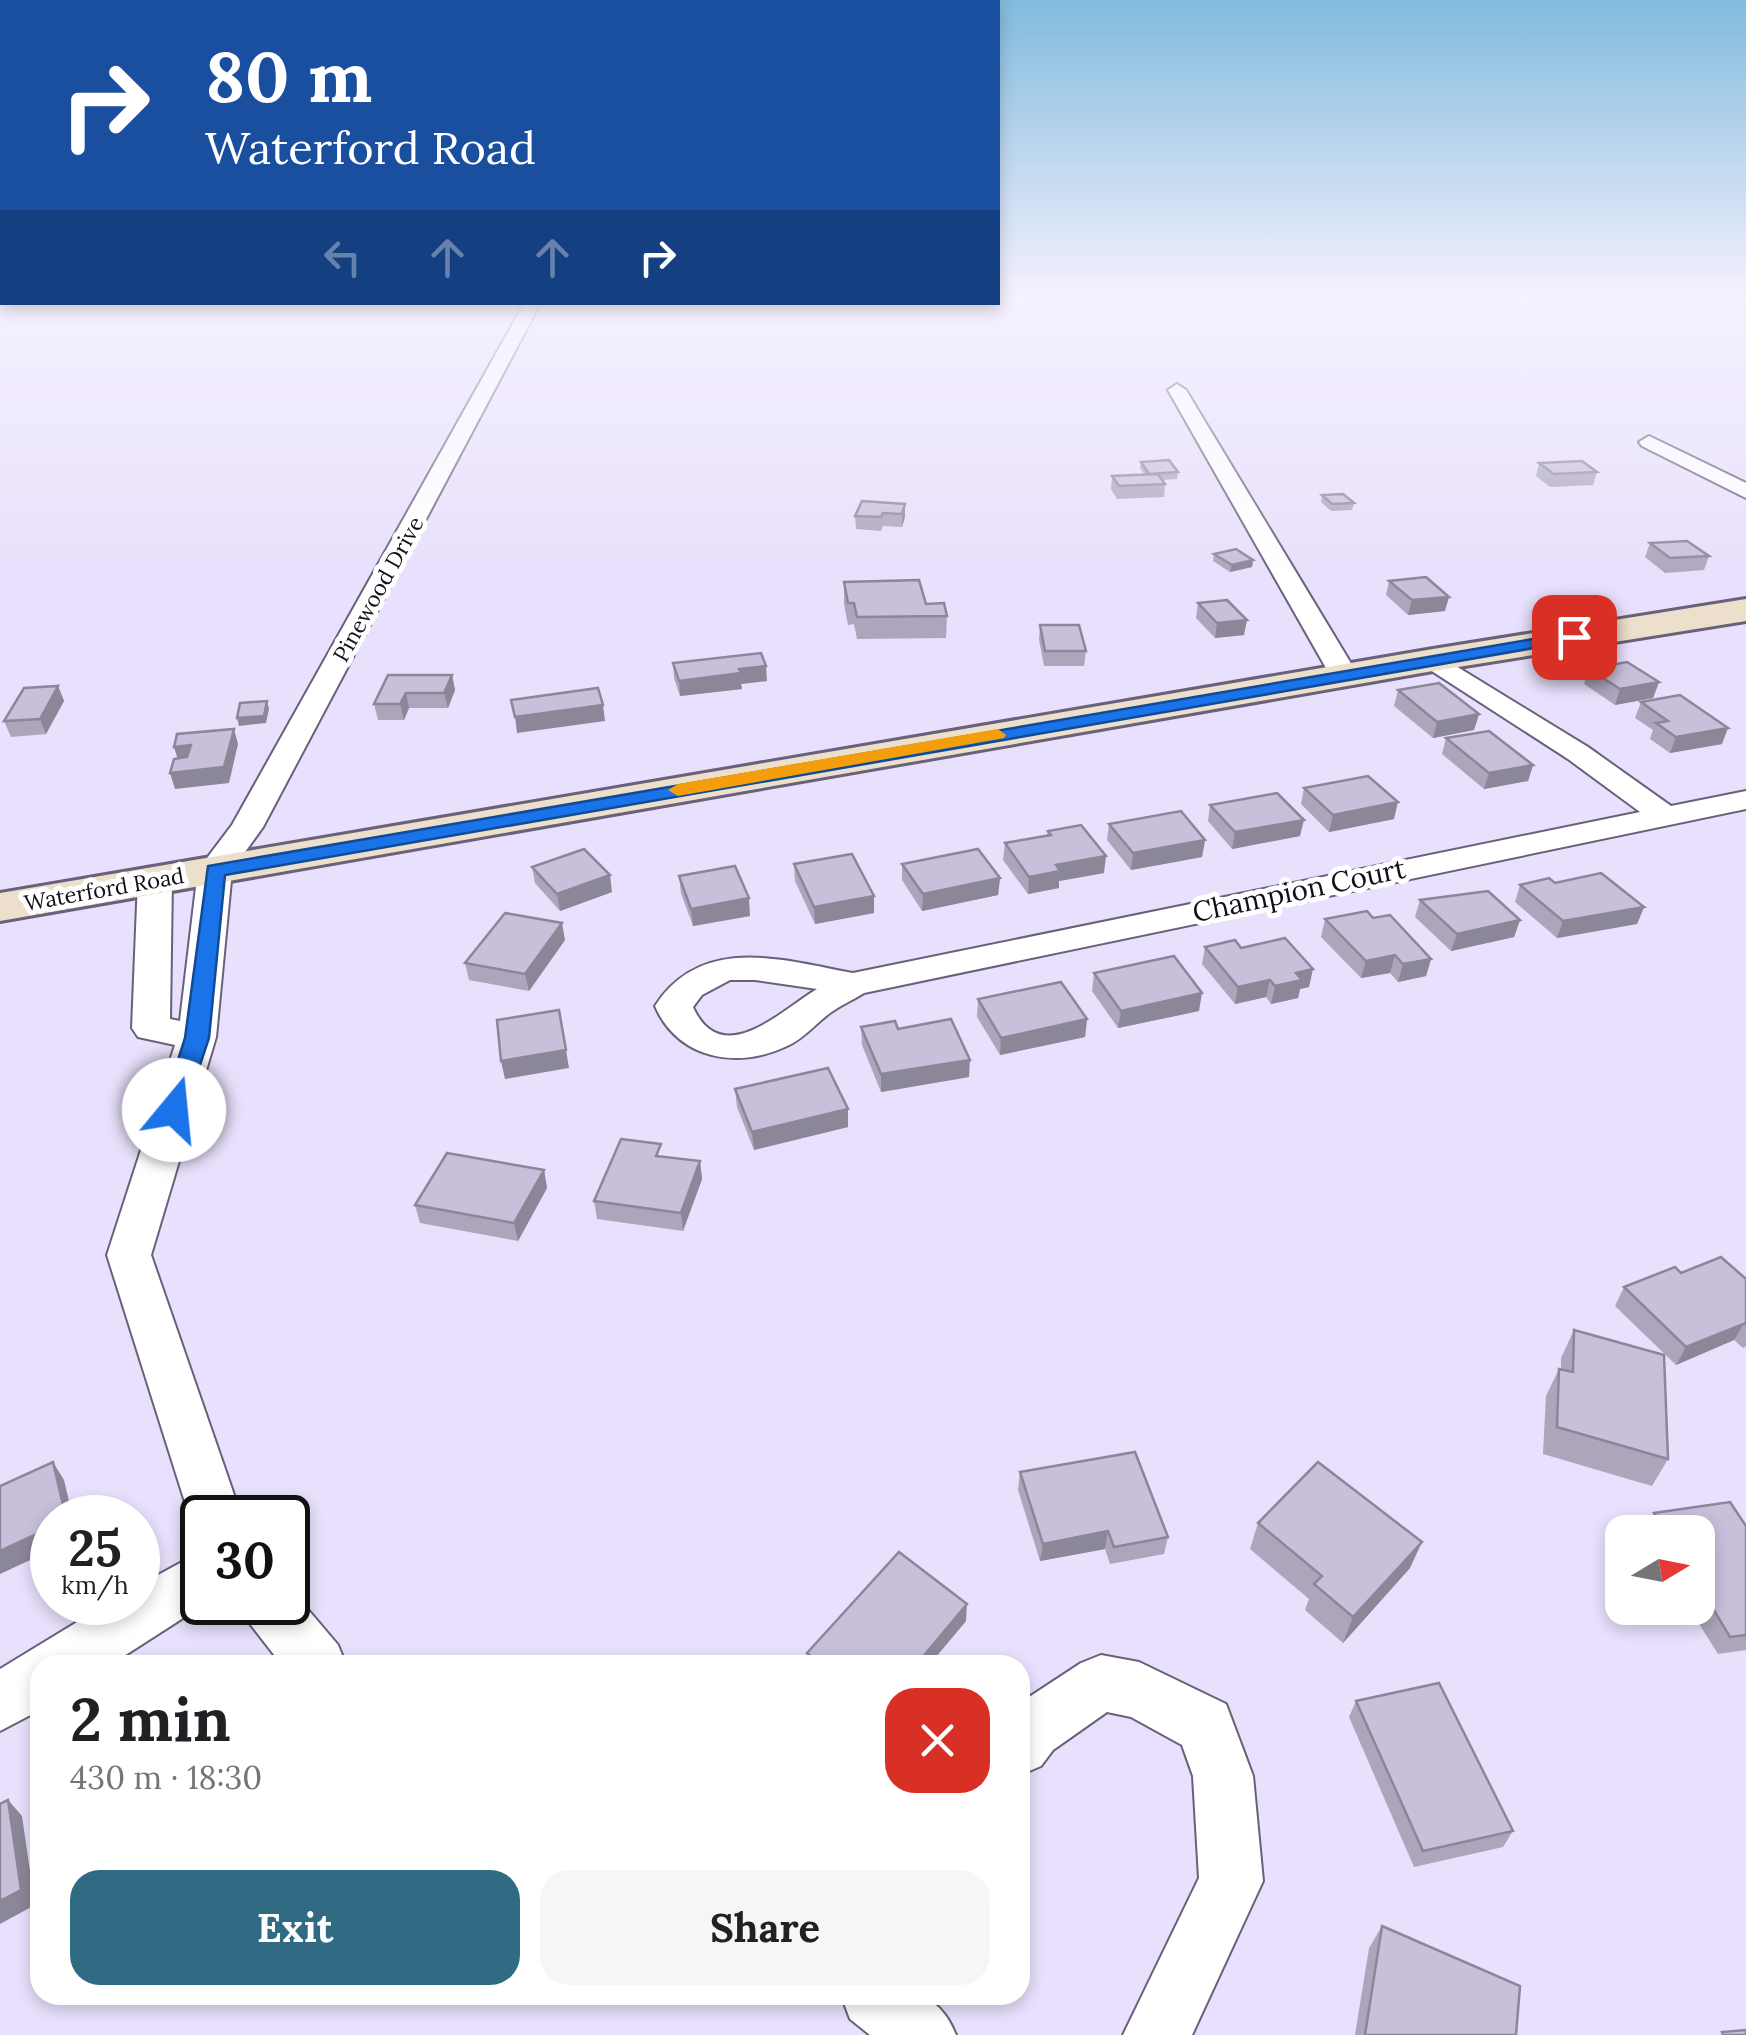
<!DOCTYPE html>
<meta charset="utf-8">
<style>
body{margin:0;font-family:Lora,serif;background:#f6f6f6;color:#202124;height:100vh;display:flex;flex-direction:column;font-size:38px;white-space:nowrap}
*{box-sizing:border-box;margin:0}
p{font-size:32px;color:#757577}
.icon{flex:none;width:55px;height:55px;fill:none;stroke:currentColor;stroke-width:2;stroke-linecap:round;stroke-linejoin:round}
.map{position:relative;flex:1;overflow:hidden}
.panel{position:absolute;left:30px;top:1655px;width:1000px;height:350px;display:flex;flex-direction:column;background:#fff;border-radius:30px;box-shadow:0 5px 15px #0003}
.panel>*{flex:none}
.top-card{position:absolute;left:0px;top:0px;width:1000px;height:305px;box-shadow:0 5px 15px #0003;background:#1a4fa0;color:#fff;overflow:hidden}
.needle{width:65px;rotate:80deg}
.controls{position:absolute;left:1605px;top:1515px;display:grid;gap:20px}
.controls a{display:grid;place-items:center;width:110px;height:110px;border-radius:20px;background:#fff;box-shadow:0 5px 15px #0003;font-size:50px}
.speed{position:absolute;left:30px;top:1495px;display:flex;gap:20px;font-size:50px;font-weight:700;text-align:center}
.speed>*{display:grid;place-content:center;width:130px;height:130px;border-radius:50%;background:#fff;box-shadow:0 5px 15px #0003;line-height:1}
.speed small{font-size:25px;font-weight:400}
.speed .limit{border:5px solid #111;border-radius:15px;background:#fff;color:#111}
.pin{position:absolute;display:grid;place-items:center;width:85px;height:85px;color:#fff;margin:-42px;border-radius:20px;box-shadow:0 5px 15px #0006}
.me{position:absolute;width:110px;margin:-55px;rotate:17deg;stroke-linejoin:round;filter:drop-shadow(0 0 8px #0008)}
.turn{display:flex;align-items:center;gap:35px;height:210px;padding:0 40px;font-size:45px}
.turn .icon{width:130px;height:130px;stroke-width:2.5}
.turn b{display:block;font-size:70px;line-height:85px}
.lanes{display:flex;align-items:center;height:95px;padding:0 40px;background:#0003;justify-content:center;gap:50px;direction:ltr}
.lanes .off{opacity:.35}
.round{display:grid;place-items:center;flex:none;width:105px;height:105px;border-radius:30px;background:#f6f6f6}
.overview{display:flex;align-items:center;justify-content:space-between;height:170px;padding:0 40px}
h1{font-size:60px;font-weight:800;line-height:75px}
.primary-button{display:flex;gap:20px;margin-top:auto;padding:20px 40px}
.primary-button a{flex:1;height:115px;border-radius:30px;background:#316a83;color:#fff;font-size:40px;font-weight:800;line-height:115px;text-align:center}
.primary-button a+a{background:#f6f6f6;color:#202124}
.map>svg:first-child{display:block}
</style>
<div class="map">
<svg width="1746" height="2035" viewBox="0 0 1746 2035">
<rect width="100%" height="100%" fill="#e8e0fc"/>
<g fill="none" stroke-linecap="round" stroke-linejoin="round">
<defs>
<g id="minor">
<path d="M 525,302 L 541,302 L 263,827 L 232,870 L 216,1037 L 151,1255 L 242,1518 L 202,1518 L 202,1537 L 197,1535 L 190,1518 L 107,1255 L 175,1045 L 138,1037 L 132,1028 L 138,880 L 143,873 L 167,873 L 172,880 L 170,1019 L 180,1021 L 198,870 L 232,825 Z"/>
<path d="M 1177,384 L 1186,390 L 1358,675 L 1354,681 L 1334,681 L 1330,675 L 1168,390 Z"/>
<path d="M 1649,436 L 1746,483 L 1746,498 L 1642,446 L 1639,442 Z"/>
<path d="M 1433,652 L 1588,747 L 1671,806 L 1746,791 L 1746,809 L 864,993 C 853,1000 841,1005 830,1013 C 816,1023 804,1039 787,1046 C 737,1070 678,1059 655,1006 C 702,934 782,960 853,973 L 1640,812 L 1568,759 L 1424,666 L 1420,660 L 1424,654 ZM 730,980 L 755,980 L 817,989 C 784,1008 722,1072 693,1007 L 702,995 Z"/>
<path d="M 202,1551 L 202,1602 L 208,1602 L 110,1665 L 40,1665 L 40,1710 L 0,1731 L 0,1669 L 110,1602 L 138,1602 L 138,1586 Z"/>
<path d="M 288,1586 L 338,1645 L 346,1665 L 282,1665 L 247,1620 L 239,1602 L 288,1602 Z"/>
<path d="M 1101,1655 L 1139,1662 L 1226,1704 L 1253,1776 L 1263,1881 L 1192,2035 L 1123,2035 L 1199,1878 L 1193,1776 L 1182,1745 L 1131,1717 L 1107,1712 L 1053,1750 L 1041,1766 L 1020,1775 L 1020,1703 L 1081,1663 Z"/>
<path d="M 841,1995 C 893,1995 933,1978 956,2035 L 870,2035 L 850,2019 Z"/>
</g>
<path id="secondary" d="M 1746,599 L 1746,621 L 1433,671 L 0,921 L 0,893 L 1433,649 Z"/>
</defs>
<use href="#minor" stroke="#686179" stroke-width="4"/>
<use href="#secondary" stroke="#686179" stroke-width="6"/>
<use href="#minor" fill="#fff" fill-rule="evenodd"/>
<use href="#secondary" fill="#ecdfcb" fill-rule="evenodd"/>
</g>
<g fill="#aca5bc">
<path d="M 1141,462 L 1178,472 L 1177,479 L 1162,480 L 1165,484 L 1164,497 L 1117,499 L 1111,489 L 1112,476 L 1144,474 L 1140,468 Z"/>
<path d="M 1539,463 L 1597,472 L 1593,485 L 1550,487 L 1536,476 Z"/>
<path d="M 1322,495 L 1354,503 L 1352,510 L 1331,511 L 1321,502 Z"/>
<path d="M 905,504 L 905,517 L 902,527 L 883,526 L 881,531 L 856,529 L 855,516 Z"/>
<path d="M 1650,543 L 1709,556 L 1704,570 L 1665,573 L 1645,557 Z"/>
<path d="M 1214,554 L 1253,560 L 1252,567 L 1230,572 L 1213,561 Z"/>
<path d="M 1389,581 L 1445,611 L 1408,615 L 1386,595 Z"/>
<path d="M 844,582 L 926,604 L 947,616 L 946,638 L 857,639 L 854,624 L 848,625 L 844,604 Z"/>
<path d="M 1198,603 L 1244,635 L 1215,638 L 1196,618 Z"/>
<path d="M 1040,625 L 1086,651 L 1084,666 L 1044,666 L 1039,640 Z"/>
<path d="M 673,663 L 767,681 L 741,684 L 742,689 L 680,696 L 674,678 Z"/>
<path d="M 1589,669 L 1659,682 L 1653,698 L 1615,705 L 1584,684 Z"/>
<path d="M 452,675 L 455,690 L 448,708 L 409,708 L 404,720 L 378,720 L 374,704 Z"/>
<path d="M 58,686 L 64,701 L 46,734 L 11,737 L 4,721 Z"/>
<path d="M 1398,690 L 1479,714 L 1474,730 L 1433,738 L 1394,706 Z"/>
<path d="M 1641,702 L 1722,744 L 1670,753 L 1650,739 L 1653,730 L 1635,718 Z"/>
<path d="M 1446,738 L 1533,765 L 1528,781 L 1484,789 L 1442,754 Z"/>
<path d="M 1304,788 L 1394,819 L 1329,832 L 1301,804 Z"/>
<path d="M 1210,805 L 1300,836 L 1232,849 L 1208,821 Z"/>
<path d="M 1109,824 L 1205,840 L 1202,857 L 1131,870 L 1107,840 Z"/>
<path d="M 1048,831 L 1104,873 L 1059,881 L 1059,888 L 1028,894 L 1003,860 L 1005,843 L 1047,835 Z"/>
<path d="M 794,864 L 874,913 L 815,924 L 795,881 Z"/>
<path d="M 902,864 L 1000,878 L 998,895 L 922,911 L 902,880 Z"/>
<path d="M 532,867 L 612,892 L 560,911 L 535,883 Z"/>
<path d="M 679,876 L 750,916 L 693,926 L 681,893 Z"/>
<path d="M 1555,883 L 1644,907 L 1637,924 L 1557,938 L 1515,902 L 1520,885 Z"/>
<path d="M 1420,900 L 1520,920 L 1514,937 L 1451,951 L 1415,917 Z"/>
<path d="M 1373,918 L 1431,959 L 1426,976 L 1398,982 L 1390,973 L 1361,978 L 1321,937 L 1325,919 Z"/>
<path d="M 565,940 L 529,991 L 469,980 L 465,963 Z"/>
<path d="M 1205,947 L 1241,948 L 1309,987 L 1300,989 L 1298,998 L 1271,1004 L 1266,997 L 1235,1004 L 1202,964 Z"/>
<path d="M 1094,973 L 1199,1011 L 1118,1028 L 1092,991 Z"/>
<path d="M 978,999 L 1087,1019 L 1085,1037 L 1000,1055 L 977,1017 Z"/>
<path d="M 861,1027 L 898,1029 L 969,1077 L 881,1092 L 862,1045 Z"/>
<path d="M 735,1089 L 848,1127 L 754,1150 L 737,1107 Z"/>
<path d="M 662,1157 L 700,1161 L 702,1179 L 683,1231 L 597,1219 L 594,1201 Z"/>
<path d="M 544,1170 L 547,1188 L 518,1241 L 420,1223 L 415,1205 Z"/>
<path d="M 1681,1273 L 1746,1279 L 1746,1346 L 1743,1348 L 1734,1340 L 1676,1365 L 1615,1306 L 1624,1287 Z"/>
<path d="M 1574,1330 L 1668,1459 L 1652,1486 L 1543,1454 L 1546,1396 L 1559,1369 L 1561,1369 L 1561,1358 Z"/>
<path d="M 1020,1472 L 1168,1537 L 1164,1554 L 1110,1564 L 1105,1549 L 1040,1561 L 1018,1490 Z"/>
<path d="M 1654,1513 L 1746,1526 L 1746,1650 L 1718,1654 L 1689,1608 L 1698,1608 L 1698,1532 L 1644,1532 L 1643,1531 Z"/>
<path d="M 1258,1523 L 1410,1568 L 1343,1643 L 1305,1610 L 1309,1599 L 1250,1549 Z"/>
<path d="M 966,1621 L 929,1665 L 808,1665 L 807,1653 Z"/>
<path d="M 1356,1701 L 1513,1831 L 1503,1847 L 1414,1867 L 1349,1717 Z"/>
<path d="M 1382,1926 L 1516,2035 L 1355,2035 L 1369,1948 Z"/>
</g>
<g fill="#8c8699">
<path d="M 905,504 L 905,517 L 902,527 L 902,514 Z"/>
<path d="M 1253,560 L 1252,567 L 1230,572 L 1232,565 Z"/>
<path d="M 1449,597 L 1445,611 L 1408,615 L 1412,600 Z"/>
<path d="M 1247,620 L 1244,635 L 1215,638 L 1217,623 Z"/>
<path d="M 766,666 L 767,681 L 741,684 L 742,689 L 680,696 L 679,681 L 739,669 Z"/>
<path d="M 452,675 L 455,690 L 448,708 L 444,693 Z"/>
<path d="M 1659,682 L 1653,698 L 1615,705 L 1620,689 Z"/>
<path d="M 58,686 L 64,701 L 46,734 L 40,719 Z"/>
<path d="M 406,693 L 409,708 L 404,720 L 400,704 Z"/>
<path d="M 267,701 L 269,709 L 266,723 L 239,726 L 237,718 Z"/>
<path d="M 603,705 L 605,721 L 517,733 L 515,717 Z"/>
<path d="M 1479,714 L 1474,730 L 1433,738 L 1437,722 Z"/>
<path d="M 1728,728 L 1722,744 L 1670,753 L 1676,737 Z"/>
<path d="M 234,729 L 238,744 L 229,783 L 175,789 L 170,773 Z"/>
<path d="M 191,745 L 196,761 L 179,763 L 174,747 Z"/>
<path d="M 1533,765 L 1528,781 L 1484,789 L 1489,773 Z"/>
<path d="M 1398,802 L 1394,819 L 1329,832 L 1333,815 Z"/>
<path d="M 1304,820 L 1300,836 L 1232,849 L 1235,832 Z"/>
<path d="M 1205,840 L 1202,857 L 1131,870 L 1133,853 Z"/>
<path d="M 1106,856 L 1104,873 L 1059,881 L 1059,888 L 1028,894 L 1029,877 L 1056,865 Z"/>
<path d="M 610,875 L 612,892 L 560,911 L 557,894 Z"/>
<path d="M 1000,878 L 998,895 L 922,911 L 923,894 Z"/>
<path d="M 874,896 L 874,913 L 815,924 L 814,907 Z"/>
<path d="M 749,898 L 750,916 L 693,926 L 691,909 Z"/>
<path d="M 1644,907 L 1637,924 L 1557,938 L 1563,921 Z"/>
<path d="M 1520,920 L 1514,937 L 1451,951 L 1457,934 Z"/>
<path d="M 562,923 L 565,940 L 529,991 L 525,974 Z"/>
<path d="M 1395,955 L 1390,973 L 1361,978 L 1366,961 Z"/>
<path d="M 1431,959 L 1426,976 L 1398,982 L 1403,964 Z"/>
<path d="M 1313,969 L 1309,987 L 1300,989 L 1298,998 L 1271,1004 L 1275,986 L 1296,973 Z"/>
<path d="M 1270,980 L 1266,997 L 1235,1004 L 1238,987 Z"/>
<path d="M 1202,993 L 1199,1011 L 1118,1028 L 1121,1011 Z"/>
<path d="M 1087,1019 L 1085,1037 L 1000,1055 L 1001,1038 Z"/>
<path d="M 566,1050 L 569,1068 L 505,1079 L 501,1061 Z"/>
<path d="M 970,1060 L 969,1077 L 881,1092 L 881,1074 Z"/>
<path d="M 848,1109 L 848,1127 L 754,1150 L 752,1132 Z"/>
<path d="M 700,1161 L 702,1179 L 683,1231 L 681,1213 Z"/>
<path d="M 544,1170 L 547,1188 L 518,1241 L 514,1223 Z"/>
<path d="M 1745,1322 L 1734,1340 L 1676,1365 L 1686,1347 Z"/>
<path d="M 53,1462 L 64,1480 L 73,1518 L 66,1518 Z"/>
<path d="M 52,1527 L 52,1550 L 0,1574 L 0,1551 Z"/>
<path d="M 1108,1531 L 1105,1549 L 1040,1561 L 1043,1544 Z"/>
<path d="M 1422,1542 L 1410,1568 L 1343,1643 L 1353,1617 Z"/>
<path d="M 967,1604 L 966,1621 L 929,1665 L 916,1665 Z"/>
<path d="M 8,1800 L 22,1816 L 35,1905 L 0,1924 L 0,1901 Z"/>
</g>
<g fill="#c8c0db" stroke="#8c8699" stroke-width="2.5">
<path d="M 1169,460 L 1178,472 L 1149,474 L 1141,462 Z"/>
<path d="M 1582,461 L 1597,472 L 1554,474 L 1539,463 Z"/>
<path d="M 1158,474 L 1165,484 L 1119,486 L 1112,476 Z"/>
<path d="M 1343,494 L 1354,503 L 1332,504 L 1322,495 Z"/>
<path d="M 862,501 L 905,504 L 902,514 L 883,513 L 881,517 L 855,516 Z"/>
<path d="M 1687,541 L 1709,556 L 1670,558 L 1650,543 Z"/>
<path d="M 1236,549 L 1253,560 L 1232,565 L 1214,554 Z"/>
<path d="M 1426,577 L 1449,597 L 1412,600 L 1389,581 Z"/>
<path d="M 919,580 L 926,604 L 944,603 L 947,616 L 857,617 L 854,603 L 848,603 L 844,582 Z"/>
<path d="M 1227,600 L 1247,620 L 1217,623 L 1198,603 Z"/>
<path d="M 1040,625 L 1079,625 L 1086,651 L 1045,651 Z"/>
<path d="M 761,653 L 766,666 L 739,669 L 741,673 L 679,681 L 673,663 Z"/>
<path d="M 1627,662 L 1659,682 L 1620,689 L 1589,669 Z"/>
<path d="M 388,675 L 452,675 L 444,693 L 406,693 L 400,704 L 374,704 Z"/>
<path d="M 1439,683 L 1479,714 L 1437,722 L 1398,690 Z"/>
<path d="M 58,686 L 40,719 L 4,721 L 24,688 Z"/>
<path d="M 598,688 L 603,705 L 515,717 L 511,700 Z"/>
<path d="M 1680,695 L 1728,728 L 1676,737 L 1656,723 L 1668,721 L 1641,702 Z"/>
<path d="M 267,701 L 264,716 L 237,718 L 240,703 Z"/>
<path d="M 234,729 L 224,767 L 170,773 L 174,759 L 187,757 L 191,745 L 174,747 L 177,734 Z"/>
<path d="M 1489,731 L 1533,765 L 1489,773 L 1446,738 Z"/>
<path d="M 1368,776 L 1398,802 L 1333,815 L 1304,788 Z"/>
<path d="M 1277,793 L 1304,820 L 1235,832 L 1210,805 Z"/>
<path d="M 1181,811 L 1205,840 L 1133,853 L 1109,824 Z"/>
<path d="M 1081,825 L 1106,856 L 1056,865 L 1060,871 L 1029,877 L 1005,843 L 1051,835 L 1048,831 Z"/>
<path d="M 584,849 L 610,875 L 557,894 L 532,867 Z"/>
<path d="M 978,849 L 1000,878 L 923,894 L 902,864 Z"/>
<path d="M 852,854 L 874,896 L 814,907 L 794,864 Z"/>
<path d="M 735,866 L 749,898 L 691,909 L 679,876 Z"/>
<path d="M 1601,873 L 1644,907 L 1563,921 L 1520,885 L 1549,878 L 1555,883 Z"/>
<path d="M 1488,891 L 1520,920 L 1457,934 L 1420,900 Z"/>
<path d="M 1367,911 L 1373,918 L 1390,915 L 1431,959 L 1403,964 L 1395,955 L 1366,961 L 1325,919 Z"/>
<path d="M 505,913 L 562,923 L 525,974 L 465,963 Z"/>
<path d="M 1285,938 L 1313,969 L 1296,973 L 1302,980 L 1275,986 L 1270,980 L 1238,987 L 1205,947 L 1235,940 L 1241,948 Z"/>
<path d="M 1174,956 L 1202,993 L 1121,1011 L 1094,973 Z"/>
<path d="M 1061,982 L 1087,1019 L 1001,1038 L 978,999 Z"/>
<path d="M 559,1010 L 566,1050 L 501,1061 L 497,1020 Z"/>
<path d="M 951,1019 L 970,1060 L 881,1074 L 861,1027 L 895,1021 L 898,1029 Z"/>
<path d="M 828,1068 L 848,1109 L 752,1132 L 735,1089 Z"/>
<path d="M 621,1139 L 661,1144 L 656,1156 L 700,1161 L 681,1213 L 594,1201 Z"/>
<path d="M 447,1153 L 544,1170 L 514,1223 L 415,1205 Z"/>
<path d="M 1721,1257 L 1746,1279 L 1746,1323 L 1686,1347 L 1624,1287 L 1675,1267 L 1681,1273 Z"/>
<path d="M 1574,1330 L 1664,1355 L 1668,1459 L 1557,1427 L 1559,1369 L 1573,1372 Z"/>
<path d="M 1135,1452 L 1168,1537 L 1114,1547 L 1108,1531 L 1043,1544 L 1020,1472 Z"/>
<path d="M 53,1462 L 66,1518 L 52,1518 L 52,1527 L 0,1551 L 0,1486 Z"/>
<path d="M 1318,1462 L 1422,1542 L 1353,1617 L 1314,1584 L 1322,1576 L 1258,1523 Z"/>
<path d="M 1730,1502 L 1746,1526 L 1746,1635 L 1730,1637 L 1698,1584 L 1698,1532 L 1666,1532 L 1654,1513 Z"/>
<path d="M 899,1552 L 967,1604 L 916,1665 L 822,1665 L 807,1653 Z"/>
<path d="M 1439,1683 L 1513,1831 L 1423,1851 L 1356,1701 Z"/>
<path d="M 8,1800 L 21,1890 L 0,1901 L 0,1804 Z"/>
<path d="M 1382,1926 L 1520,1986 L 1516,2035 L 1365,2035 Z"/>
<path d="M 1746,2030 L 1746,2035 L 1723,2035 L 1722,2032 Z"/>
</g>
<linearGradient id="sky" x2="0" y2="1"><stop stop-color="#81bbdd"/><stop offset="0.51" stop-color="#f5f1fe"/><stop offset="1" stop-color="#f5f1fe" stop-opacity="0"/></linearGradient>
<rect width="1746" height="580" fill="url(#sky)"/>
<path fill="#1a73e8" stroke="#114b97" stroke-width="2.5" d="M 1574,632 L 1580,634 L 1580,640 L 225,875 L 209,1038 L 183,1116 L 174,1118 L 162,1110 L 185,1038 L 208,866 Z"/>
<path fill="#f59e0b" d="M 998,729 L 1006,735 L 1004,738 L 678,796 L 668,790 L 678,784 Z"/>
<g text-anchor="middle" stroke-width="10" stroke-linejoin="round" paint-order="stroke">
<g font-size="22" fill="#120f19" stroke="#fff">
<text transform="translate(378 589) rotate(-61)" y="8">Pinewood Drive</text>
<text transform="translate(104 889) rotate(-10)" y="8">Waterford Road</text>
</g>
<g font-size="28" fill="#120f19" stroke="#fff">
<text transform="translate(1299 890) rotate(-12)" y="10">Champion Court</text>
</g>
</g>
</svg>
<div class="controls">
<a><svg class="needle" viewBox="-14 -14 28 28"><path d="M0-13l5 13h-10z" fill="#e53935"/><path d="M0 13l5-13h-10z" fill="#757577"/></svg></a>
</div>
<div class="speed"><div>25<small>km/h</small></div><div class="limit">30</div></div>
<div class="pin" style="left:1574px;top:637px;background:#d93025"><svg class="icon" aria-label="arrive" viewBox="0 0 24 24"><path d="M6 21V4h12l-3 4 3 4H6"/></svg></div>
<svg class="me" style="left:174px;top:1110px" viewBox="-20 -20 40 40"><circle r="19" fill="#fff"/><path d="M0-13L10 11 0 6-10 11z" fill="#1a73e8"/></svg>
<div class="top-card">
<div class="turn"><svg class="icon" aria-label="right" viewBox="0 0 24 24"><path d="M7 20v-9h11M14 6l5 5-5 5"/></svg><div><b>80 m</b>Waterford Road</div></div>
<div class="lanes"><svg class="icon off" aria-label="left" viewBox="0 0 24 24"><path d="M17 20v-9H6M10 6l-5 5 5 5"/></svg><svg class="icon off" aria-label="ahead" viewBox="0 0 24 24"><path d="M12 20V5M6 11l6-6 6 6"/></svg><svg class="icon off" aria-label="ahead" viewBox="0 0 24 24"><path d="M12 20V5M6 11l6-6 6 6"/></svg><svg class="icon" aria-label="right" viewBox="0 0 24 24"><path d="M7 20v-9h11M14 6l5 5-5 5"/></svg></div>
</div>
<section class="panel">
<div class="overview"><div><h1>2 min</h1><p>430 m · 18:30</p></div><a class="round" style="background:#d93025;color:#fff"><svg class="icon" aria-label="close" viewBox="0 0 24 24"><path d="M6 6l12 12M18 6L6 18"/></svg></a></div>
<div class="primary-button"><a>Exit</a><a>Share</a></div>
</section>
</div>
